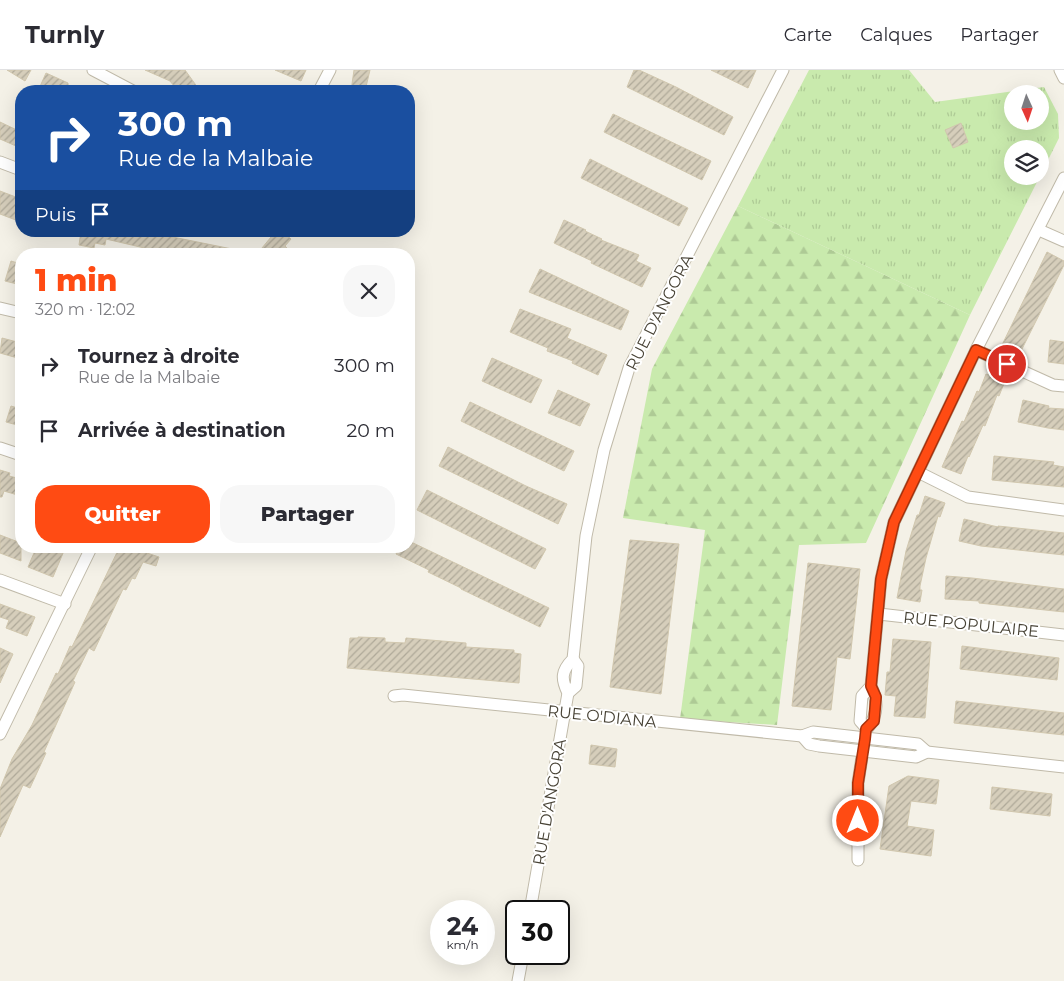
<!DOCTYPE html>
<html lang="fr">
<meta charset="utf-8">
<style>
body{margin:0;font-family:Montserrat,sans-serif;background:#f7f7f7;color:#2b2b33;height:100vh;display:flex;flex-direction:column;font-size:19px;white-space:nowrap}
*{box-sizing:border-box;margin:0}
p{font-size:16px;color:#7c7c81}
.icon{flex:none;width:28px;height:28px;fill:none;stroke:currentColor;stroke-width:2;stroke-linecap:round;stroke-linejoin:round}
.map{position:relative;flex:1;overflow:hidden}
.side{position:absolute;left:15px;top:178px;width:400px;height:305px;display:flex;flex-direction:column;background:#fff;border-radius:20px;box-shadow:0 5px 20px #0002}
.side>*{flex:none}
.guide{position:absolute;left:15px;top:15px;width:400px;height:152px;border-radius:20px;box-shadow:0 5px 20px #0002;background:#1a4fa0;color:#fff;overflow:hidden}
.needle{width:32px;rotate:177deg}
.buttons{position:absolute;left:1004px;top:15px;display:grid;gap:10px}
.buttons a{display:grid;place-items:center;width:45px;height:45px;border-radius:50%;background:#fff;box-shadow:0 5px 20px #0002;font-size:25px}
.speed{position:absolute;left:430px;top:830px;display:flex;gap:10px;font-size:25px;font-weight:700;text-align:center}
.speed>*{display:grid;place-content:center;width:65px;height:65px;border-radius:50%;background:#fff;box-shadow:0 5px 20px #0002;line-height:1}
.speed small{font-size:12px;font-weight:400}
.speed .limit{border:2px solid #111;border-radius:8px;background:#fff;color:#111}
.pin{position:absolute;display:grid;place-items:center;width:42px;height:42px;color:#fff;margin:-21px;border:2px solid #fff;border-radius:50%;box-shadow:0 1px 5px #0007}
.me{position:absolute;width:55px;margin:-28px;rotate:0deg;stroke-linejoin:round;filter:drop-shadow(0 0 4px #0008)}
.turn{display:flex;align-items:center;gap:18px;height:105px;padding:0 20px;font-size:22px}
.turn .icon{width:65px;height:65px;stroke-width:2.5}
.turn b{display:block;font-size:35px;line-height:42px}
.then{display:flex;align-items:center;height:48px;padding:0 20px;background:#0003;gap:10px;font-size:19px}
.round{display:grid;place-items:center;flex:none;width:52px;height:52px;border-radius:20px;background:#f7f7f7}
.headline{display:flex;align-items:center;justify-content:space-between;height:85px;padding:0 20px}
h1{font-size:30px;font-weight:800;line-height:38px;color:#ff4b13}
.button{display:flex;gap:10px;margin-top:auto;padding:10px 20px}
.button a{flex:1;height:58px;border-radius:20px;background:#ff4b13;color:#fff;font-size:20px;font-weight:800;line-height:58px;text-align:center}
.button a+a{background:#f7f7f7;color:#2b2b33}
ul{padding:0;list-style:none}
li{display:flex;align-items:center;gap:15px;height:65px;padding:0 20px}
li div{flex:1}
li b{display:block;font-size:19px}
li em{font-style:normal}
header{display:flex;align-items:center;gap:30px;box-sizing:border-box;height:70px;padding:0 25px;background:#fff;border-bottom:1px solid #e1e1e2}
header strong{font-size:24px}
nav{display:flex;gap:28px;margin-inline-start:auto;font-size:18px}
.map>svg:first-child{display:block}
</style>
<header>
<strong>Turnly</strong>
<nav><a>Carte</a><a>Calques</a><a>Partager</a></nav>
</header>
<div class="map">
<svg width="1064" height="911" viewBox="0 0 1064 911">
<defs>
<pattern id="forest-firs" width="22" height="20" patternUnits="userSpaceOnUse" patternTransform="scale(1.25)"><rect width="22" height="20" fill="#c9eaad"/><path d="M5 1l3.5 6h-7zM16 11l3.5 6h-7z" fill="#aeca95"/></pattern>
<pattern id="park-tufts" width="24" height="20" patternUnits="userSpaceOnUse" patternTransform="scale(1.25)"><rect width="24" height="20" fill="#c9eaad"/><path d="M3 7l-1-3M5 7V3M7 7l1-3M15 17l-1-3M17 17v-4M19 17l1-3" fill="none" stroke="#aeca95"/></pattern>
<pattern id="building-hatch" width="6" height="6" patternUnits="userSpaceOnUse" patternTransform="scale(1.25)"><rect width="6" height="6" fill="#d6cebb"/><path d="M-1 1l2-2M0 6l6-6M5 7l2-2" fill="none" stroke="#afa999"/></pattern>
</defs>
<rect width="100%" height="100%" fill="#f4f1e7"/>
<path fill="url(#forest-firs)" d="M 738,136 L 970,245 L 866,473 L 799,475 L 777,655 L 680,649 L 705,460 L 623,448 L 652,299 Z"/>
<path fill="url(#park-tufts)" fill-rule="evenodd" d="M 809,0 L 909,0 L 935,32 L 1044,17 L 1058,44 L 1059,68 L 1040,106 L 1040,79 L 1012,79 L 1012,106 L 1040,106 L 970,245 L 738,136 ZM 1012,24 L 1040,24 L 1040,51 L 1012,51 Z"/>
<g fill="url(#building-hatch)" stroke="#d1c7ae">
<path d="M 7,0 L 31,0 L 25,11 Z"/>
<path d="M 145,0 L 185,0 L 198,18 L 193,21 L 178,21 L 170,11 Z"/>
<path d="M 275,0 L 306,0 L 301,11 Z"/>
<path d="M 354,0 L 370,0 L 365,21 L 351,21 Z"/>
<path d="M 634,0 L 639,0 L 676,17 L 733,47 L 724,65 L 627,17 Z"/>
<path d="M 711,0 L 756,0 L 748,18 Z"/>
<path d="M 46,3 L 68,13 L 68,15 L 82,21 L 38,21 Z"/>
<path d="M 613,44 L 711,91 L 702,110 L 604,62 Z"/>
<path d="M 0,52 L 21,62 L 16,76 L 0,69 Z"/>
<path d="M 961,53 L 968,72 L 953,78 L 945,60 Z"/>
<path d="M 590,89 L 688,138 L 679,156 L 581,108 Z"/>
<path d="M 0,121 L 21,129 L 21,152 L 0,144 Z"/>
<path d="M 564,150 L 586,160 L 585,161 L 602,169 L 601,170 L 639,185 L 636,191 L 651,198 L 642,217 L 591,193 L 592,191 L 554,173 Z"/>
<path d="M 81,161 L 143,161 L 237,180 L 236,184 L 170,184 L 106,169 L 105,175 L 95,173 L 94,178 L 79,175 Z"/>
<path d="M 276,161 L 282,161 L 291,169 L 285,176 L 293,184 L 257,184 Z"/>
<path d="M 1047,182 L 1064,191 L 1064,195 L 1020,283 L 1002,275 Z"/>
<path d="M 11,191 L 21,194 L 21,215 L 5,211 Z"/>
<path d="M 540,199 L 629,241 L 621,260 L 529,222 Z"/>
<path d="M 520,239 L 571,259 L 567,268 L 607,285 L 598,305 L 572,293 L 573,291 L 547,281 L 548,278 L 510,262 Z"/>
<path d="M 2,268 L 21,273 L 21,289 L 0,283 Z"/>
<path d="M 1050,270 L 1064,272 L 1064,294 L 1048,292 Z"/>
<path d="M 492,288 L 542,310 L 531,333 L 482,311 Z"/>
<path d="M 986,304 L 1005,311 L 999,326 L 997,325 L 985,356 L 983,355 L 969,387 L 968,386 L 961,404 L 942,397 L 962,351 L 964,352 L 977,321 L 979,322 Z"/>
<path d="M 558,320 L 590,334 L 580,356 L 548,343 Z"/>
<path d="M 1023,330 L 1049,336 L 1048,338 L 1064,339 L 1064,360 L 1048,358 L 1018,352 Z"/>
<path d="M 470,332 L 574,381 L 564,401 L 461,351 Z"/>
<path d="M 11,336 L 21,339 L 21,356 L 6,352 Z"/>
<path d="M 448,377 L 526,416 L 567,434 L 558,454 L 439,396 Z"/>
<path d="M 994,386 L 1054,392 L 1053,395 L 1064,397 L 1064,417 L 992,410 Z"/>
<path d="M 0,400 L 10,403 L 9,406 L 21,409 L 21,426 L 4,421 L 2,427 L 0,427 Z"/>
<path d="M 427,420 L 546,479 L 535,499 L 417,440 Z"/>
<path d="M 925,426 L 945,433 L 940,447 L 938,446 L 926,488 L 920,516 L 920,520 L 922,520 L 920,532 L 897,528 L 906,481 L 917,445 L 919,445 Z"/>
<path d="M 964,449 L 998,457 L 998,456 L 1064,463 L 1064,485 L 981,476 L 959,471 Z"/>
<path d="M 0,465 L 21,473 L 21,491 L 0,483 Z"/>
<path d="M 630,470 L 679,474 L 661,624 L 610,617 Z"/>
<path d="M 409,471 L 549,538 L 540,557 L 461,519 L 461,518 L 428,502 L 429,500 L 396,484 L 400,476 L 409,476 Z"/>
<path d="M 37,476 L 66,476 L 53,507 L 28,497 Z"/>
<path d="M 120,476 L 143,476 L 141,481 L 159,487 L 156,496 L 143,492 L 135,509 L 132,508 L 126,520 L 123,519 L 94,581 L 89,578 L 73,611 L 75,612 L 44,682 L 46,683 L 30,718 L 23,715 L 0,767 L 0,719 L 12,689 L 32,655 L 56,603 L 58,604 L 70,576 L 72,577 Z"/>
<path d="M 808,493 L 860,499 L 850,589 L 837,587 L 831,640 L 792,636 Z"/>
<path d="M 946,506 L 972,508 L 1064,519 L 1064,542 L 979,533 L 979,531 L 945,529 Z"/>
<path d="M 0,534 L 35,547 L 27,566 L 6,558 L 9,550 L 0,547 Z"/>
<path d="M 358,567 L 385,568 L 385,572 L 405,573 L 406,568 L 466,573 L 466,577 L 514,580 L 514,583 L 521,584 L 519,613 L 347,598 L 350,568 L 358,568 Z"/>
<path d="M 893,569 L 931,572 L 925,648 L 894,646 L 896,626 L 885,625 L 887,602 L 890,602 Z"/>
<path d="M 962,576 L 1059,588 L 1057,610 L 960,599 Z"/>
<path d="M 0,578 L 13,584 L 0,613 Z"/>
<path d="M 956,631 L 1064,643 L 1064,665 L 954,653 Z"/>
<path d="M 591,675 L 617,679 L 615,697 L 589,694 Z"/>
<path d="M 908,706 L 939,710 L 936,734 L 911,731 L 907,756 L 934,760 L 931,786 L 880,779 L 889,716 Z"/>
<path d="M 992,717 L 1052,724 L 1050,746 L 990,739 Z"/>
</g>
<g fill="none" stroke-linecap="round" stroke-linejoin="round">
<defs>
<g id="street">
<path d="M 93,0 L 133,21"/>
<path d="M 1060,0 L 1064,8"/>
<path d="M 319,21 L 330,0"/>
<path d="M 0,92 L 21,100"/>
<path d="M 1039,160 L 1064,171"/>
<path d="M 0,238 L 21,243"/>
<path d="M 976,280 L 1053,315 L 1064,316"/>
<path d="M 0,378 L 21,385"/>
<path d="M 918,402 L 968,427 L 1064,440"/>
<path d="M 0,510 L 65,534"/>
<path d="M 879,544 L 1064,565"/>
<path d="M 871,616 C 878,631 878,646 867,659 L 860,651 L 862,626 L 871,616 L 881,509 L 894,452 L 976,280 L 1064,108"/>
<path d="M 568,623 L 576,616 L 578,596 L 573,589"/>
<path d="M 394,626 L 403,625 L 802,666 L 813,662 L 918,674 L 927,682"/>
<path d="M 0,664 L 92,476"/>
<path d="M 802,666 L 809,674 L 819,676 L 916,687 L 927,682 L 1064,697"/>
<path d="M 858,790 L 858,713 L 864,674"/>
<path d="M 530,841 L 568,623 C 561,609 561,601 573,589 L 586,466 L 604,380 L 629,298 L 783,0"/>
<path d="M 518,911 L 523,884"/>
</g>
</defs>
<use href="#street" stroke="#c0baa9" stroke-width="13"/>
<use href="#street" stroke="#fff" stroke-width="11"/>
</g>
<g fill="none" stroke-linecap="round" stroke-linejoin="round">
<defs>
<path id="route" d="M 858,751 L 858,713 L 865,669 L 866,659 L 874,651 L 876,627 L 871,616 L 881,509 L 894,452 L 976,280 L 1007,294"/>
</defs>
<use href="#route" stroke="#a6310c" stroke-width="12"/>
<use href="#route" stroke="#ff4b13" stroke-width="9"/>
</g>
<g text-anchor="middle" stroke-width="4" stroke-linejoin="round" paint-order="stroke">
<g font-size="16" fill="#474235" stroke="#fff">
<text transform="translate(659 242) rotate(-63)" y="6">RUE D'ANGORA</text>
<text transform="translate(971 554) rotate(6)" y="6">RUE POPULAIRE</text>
<text transform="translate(602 646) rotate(6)" y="6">RUE O'DIANA</text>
<text transform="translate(549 732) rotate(-80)" y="6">RUE D'ANGORA</text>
</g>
</g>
</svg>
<div class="buttons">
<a><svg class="needle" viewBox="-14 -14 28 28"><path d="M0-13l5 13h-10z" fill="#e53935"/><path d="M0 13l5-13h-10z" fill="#7c7c81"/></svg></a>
<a><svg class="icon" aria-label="layers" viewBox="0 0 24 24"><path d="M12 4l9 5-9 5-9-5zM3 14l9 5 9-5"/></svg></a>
</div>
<div class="speed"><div>24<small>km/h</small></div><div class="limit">30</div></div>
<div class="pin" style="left:1007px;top:294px;background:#d93025"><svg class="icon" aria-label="arrive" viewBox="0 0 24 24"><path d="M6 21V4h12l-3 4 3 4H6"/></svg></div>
<svg class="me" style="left:858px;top:751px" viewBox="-20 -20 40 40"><circle r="17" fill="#ff4b13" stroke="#fff" stroke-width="3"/><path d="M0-11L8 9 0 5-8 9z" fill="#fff"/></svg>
<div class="guide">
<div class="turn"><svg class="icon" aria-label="right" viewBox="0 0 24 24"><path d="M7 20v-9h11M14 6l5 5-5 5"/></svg><div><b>300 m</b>Rue de la Malbaie</div></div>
<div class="then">Puis<svg class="icon" aria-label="arrive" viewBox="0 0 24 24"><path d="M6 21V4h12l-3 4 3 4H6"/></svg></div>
</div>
<section class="side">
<div class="headline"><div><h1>1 min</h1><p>320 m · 12:02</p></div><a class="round"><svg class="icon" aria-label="close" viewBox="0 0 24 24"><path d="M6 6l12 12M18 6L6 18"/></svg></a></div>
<ul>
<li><svg class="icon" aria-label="right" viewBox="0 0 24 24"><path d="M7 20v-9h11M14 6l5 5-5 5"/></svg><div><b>Tournez à droite</b><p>Rue de la Malbaie</p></div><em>300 m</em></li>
<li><svg class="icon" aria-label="arrive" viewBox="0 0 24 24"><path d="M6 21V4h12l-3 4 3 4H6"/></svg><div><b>Arrivée à destination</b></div><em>20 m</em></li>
</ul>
<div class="button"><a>Quitter</a><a>Partager</a></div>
</section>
</div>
